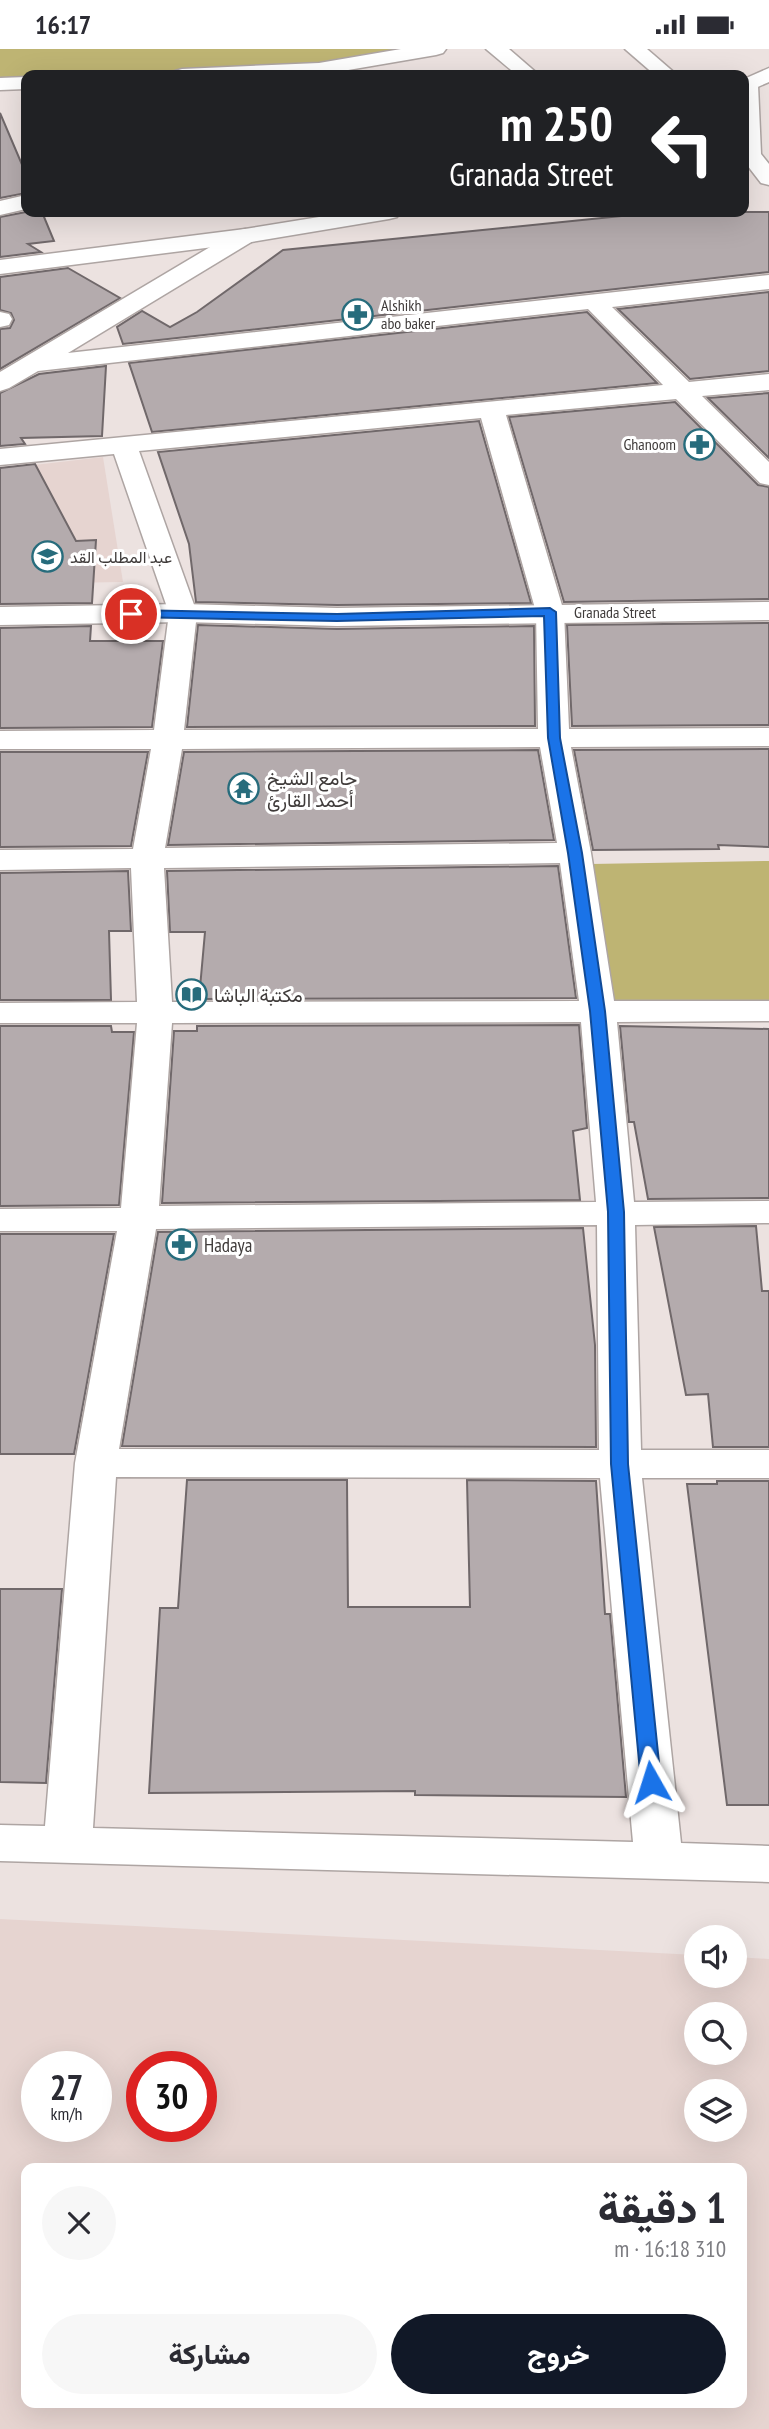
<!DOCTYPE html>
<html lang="ar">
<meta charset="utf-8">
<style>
body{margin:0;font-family:"PT Sans Narrow",Vazirmatn,sans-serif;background:#f7f7f7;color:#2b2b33;direction:rtl;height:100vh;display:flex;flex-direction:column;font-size:26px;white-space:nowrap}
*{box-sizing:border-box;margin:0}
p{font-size:23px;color:#7c7c81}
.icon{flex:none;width:38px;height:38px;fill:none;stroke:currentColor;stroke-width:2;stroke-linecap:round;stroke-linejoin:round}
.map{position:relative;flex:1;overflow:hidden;direction:ltr}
.details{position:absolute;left:21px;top:2114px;width:726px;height:245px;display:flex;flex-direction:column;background:#fff;border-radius:14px;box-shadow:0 7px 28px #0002;direction:rtl}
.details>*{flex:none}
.banner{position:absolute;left:21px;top:21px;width:728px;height:147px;border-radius:14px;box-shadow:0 7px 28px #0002;direction:rtl;background:#202124;color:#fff;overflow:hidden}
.tools{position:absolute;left:684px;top:1876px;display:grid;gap:14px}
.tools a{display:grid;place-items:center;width:63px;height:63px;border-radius:50%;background:#fff;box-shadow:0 7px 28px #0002;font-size:35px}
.speed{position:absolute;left:21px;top:2002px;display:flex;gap:14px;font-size:35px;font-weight:700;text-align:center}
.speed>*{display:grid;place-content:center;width:91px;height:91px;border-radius:50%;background:#fff;box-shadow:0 7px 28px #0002;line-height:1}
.speed small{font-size:18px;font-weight:400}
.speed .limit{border:10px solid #d22;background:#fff;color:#111}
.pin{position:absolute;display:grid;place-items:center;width:60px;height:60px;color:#fff;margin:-30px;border:4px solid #fff;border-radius:50%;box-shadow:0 2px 7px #0007}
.me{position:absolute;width:77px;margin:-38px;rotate:354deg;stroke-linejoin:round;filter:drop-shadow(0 0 5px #0008)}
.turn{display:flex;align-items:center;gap:24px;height:147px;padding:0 21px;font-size:32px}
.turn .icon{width:91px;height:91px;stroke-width:2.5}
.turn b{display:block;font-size:49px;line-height:60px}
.round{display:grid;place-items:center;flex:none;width:74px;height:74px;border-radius:37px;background:#f7f7f7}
.overview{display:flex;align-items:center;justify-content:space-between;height:119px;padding:0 21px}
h1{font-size:42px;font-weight:800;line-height:52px}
.action{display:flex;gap:14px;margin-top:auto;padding:14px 21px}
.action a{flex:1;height:80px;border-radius:42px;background:#111827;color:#fff;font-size:28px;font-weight:800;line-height:80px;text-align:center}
.action a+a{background:#f7f7f7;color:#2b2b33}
.status{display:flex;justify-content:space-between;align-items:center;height:49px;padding:0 35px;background:#fff;direction:ltr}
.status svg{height:19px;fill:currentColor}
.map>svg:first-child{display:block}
</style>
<div class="status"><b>16:17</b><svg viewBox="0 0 49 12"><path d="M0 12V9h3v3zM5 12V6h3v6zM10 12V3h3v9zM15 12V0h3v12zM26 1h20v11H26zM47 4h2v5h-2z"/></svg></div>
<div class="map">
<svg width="769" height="2380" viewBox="0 0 769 2380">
<rect width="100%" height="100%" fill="#ece2e0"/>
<g fill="#e6d4d0" fill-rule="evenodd">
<path d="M 103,408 L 123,533 L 0,535 L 0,420 Z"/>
<path d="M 0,1870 L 696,1906 L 696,1927 L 735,1927 L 735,1908 L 769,1910 L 769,2380 L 0,2380 ZM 696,1965 L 735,1965 L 735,2004 L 696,2004 ZM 37,2018 L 96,2018 L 96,2077 L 37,2077 ZM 142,2018 L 201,2018 L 201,2077 L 142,2077 ZM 696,2042 L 735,2042 L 735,2081 L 696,2081 ZM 26,2119 L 742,2119 L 742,2354 L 26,2354 Z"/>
</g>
<g fill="#beb473">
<path d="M 0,0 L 416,0 L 317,17 L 130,26 L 26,26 L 26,31 L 0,33 Z"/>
<path d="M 769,812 L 769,951 L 609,953 L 591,815 Z"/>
</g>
<g fill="#b4abad" stroke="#70686a" stroke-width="2">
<path d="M 0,64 L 26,125 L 26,144 L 0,149 Z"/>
<path d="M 26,163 L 42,163 L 54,192 L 28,195 L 41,203 L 0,208 L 0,168 Z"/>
<path d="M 661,163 L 769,163 L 769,223 L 123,295 L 117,278 L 142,262 L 170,278 L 197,263 L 283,201 Z"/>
<path d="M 68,219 L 120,249 L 0,320 L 0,280 L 10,279 L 14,271 L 11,264 L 0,261 L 0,228 Z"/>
<path d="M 769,243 L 769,322 L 690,330 L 618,260 Z"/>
<path d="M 587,263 L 657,334 L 152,383 L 129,314 Z"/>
<path d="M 106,317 L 102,387 L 21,389 L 25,395 L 0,397 L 0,344 L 39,325 Z"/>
<path d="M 769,344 L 769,409 L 708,349 Z"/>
<path d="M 675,353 L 758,436 L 769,438 L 769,550 L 564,553 L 509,368 Z"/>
<path d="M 479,372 L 531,554 L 337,556 L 196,553 L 189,495 L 158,403 Z"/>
<path d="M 35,415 L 76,492 L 96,491 L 92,554 L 0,555 L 0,419 Z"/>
<path d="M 769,574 L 769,676 L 572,677 L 567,576 Z"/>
<path d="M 198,576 L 337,580 L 534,577 L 535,677 L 187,678 Z"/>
<path d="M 91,577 L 90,592 L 163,592 L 152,678 L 0,679 L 0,579 Z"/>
<path d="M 769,700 L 769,798 L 718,796 L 719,800 L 593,801 L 574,701 Z"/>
<path d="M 538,701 L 554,791 L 168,796 L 184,703 Z"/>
<path d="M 0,703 L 148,703 L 131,797 L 0,798 Z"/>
<path d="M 558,817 L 576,949 L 199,950 L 205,883 L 170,883 L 167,822 Z"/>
<path d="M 128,822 L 131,882 L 109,882 L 111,951 L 0,951 L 0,824 Z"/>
<path d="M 579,976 L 587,1079 L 573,1082 L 580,1151 L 162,1154 L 174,982 L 197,982 L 197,977 Z"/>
<path d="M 0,977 L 111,977 L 112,983 L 134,983 L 119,1156 L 0,1157 Z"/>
<path d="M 620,977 L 769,980 L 769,1149 L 648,1150 L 634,1073 L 629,1073 Z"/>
<path d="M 756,1177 L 762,1242 L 769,1242 L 769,1398 L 713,1398 L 708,1345 L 686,1346 L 654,1178 Z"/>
<path d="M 583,1179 L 595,1296 L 596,1398 L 122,1397 L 158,1183 Z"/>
<path d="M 0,1185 L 114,1185 L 74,1405 L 0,1405 Z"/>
<path d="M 187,1431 L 347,1431 L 348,1558 L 470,1558 L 467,1431 L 596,1432 L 605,1565 L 610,1565 L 626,1748 L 415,1746 L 415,1742 L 149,1744 L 160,1559 L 178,1559 Z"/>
<path d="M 717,1432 L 769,1432 L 769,1756 L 727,1756 L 687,1435 L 717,1435 Z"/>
<path d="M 0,1540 L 62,1540 L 46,1734 L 0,1733 Z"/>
</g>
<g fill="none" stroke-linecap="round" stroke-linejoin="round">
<defs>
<g id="minor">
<path d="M 401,0 L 446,0 L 443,4 L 436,6 L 319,26 L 172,26 L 175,22 L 182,20 L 319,14 Z"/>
<path d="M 486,0 L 509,0 L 539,26 L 517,26 Z"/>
<path d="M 625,0 L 647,0 L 677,26 L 655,26 Z"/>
<path d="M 26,28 L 26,40 L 0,41 L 0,29 Z"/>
<path d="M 748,30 L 755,32 L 758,36 L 761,105 L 769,115 L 769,136 L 761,134 L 744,112 L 744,31 Z"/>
<path d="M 26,146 L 26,160 L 0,166 L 0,152 Z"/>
<path d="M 245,180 L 253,182 L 256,187 L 253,192 L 68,304 L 769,226 L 769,240 L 612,258 L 689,333 L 769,325 L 769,341 L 702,347 L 769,413 L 769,436 L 760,434 L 676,350 L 506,366 L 564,563 L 569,680 L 769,679 L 769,697 L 571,698 L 591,804 L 614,952 L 769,952 L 769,972 L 617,973 L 634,1153 L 769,1152 L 769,1174 L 635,1176 L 641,1401 L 769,1401 L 769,1429 L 642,1429 L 681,1794 L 769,1797 L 769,1833 L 0,1812 L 0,1776 L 45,1777 L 75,1414 L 117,1182 L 0,1182 L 0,1160 L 121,1159 L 137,974 L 0,974 L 0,954 L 137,953 L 131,819 L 0,821 L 0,801 L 133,800 L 151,700 L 0,700 L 0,682 L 154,681 L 169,564 L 114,405 L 0,416 L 0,400 L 663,336 L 588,260 L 38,322 L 9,339 L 0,342 L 0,323 L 237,182 ZM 481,369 L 536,563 L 538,680 L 184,681 L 197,564 L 139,402 ZM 540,698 L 557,794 L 165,799 L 182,700 ZM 560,814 L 579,952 L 172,953 L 164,819 ZM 581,973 L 596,1153 L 159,1157 L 172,974 ZM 597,1176 L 599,1401 L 119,1400 L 156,1180 ZM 116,1428 L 600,1429 L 633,1793 L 93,1779 Z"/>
<path d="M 0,263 L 9,265 L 12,270 L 9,276 L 0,278 Z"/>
</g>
<g id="major">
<path d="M 769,19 L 769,33 L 744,44 L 744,30 Z"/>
<path d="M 350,163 L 400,163 L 397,168 L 389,170 L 245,194 L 0,225 L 0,211 L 245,180 Z"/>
<path d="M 769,553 L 769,571 L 337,577 L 183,573 L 0,576 L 0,558 L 183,555 L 337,559 Z"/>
</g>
</defs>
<use href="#minor" stroke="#aea5a3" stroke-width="3"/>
<use href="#major" stroke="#aea5a3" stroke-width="3"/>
<use href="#minor" fill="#fff" fill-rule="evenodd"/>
<use href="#major" fill="#fff" fill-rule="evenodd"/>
</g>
<path fill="#1a73e8" stroke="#114b97" stroke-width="2" d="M 550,559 L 556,563 L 560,689 L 582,804 L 605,962 L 624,1163 L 628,1415 L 661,1733 L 658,1738 L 644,1738 L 641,1733 L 611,1415 L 608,1163 L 590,962 L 568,804 L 548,689 L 544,567 L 337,572 L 131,568 L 125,565 L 131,561 L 337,565 Z"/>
<defs>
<symbol id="pharmacy-ring" viewBox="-11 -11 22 22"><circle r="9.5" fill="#fff" stroke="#276c7c" stroke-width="1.5"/><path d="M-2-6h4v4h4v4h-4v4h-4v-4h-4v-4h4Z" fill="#276c7c"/></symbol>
<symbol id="school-ring" viewBox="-11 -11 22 22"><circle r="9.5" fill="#fff" stroke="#276c7c" stroke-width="1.5"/><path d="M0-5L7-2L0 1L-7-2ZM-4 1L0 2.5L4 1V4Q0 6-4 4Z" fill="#276c7c"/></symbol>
<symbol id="temple-ring" viewBox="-11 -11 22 22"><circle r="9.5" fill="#fff" stroke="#276c7c" stroke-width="1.5"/><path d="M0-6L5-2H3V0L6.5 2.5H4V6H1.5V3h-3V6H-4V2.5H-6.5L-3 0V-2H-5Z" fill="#276c7c"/></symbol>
<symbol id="library-ring" viewBox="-11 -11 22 22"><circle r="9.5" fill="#fff" stroke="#276c7c" stroke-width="1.5"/><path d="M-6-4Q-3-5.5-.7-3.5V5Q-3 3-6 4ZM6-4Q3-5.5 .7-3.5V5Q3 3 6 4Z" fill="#276c7c"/></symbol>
</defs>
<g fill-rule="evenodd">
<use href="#pharmacy-ring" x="340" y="248" width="35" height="35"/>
<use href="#pharmacy-ring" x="682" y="378" width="35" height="35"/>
<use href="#school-ring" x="30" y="490" width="35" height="35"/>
<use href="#temple-ring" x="226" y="722" width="35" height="35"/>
<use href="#library-ring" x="174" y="928" width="35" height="35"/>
<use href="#pharmacy-ring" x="164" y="1178" width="35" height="35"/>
</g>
<g text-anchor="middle" stroke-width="6" stroke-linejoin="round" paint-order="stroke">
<g font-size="16" fill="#3f3b3a" stroke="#fff" text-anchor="start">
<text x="381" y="262">Alshikh<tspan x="381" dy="18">abo baker</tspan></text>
<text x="676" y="401" text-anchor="end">Ghanoom</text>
<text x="70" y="514">عبد المطلب القد</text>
</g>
<g font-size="16" fill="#3f3b3a" stroke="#fff">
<text x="615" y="569">Granada Street</text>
</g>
<g font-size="19" fill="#3f3b3a" stroke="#fff" text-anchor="start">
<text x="267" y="736">جامع الشيخ<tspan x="267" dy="22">أحمد القارئ</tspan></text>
<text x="214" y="953">مكتبة الباشا</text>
<text x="204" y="1203">Hadaya</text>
</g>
</g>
</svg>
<div class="tools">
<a><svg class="icon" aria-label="sound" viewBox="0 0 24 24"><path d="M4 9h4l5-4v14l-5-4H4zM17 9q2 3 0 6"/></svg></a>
<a><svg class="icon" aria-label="search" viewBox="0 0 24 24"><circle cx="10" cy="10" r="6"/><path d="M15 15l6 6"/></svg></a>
<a><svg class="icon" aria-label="layers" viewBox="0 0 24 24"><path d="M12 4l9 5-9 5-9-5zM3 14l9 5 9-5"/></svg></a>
</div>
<div class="speed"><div>27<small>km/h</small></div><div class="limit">30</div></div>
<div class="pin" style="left:131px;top:565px;background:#d93025"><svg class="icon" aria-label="arrive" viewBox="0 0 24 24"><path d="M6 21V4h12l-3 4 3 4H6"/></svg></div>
<svg class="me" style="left:651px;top:1733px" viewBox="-20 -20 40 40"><path d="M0-17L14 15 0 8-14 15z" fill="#1a73e8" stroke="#fff" stroke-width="4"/></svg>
<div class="banner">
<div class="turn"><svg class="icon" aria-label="left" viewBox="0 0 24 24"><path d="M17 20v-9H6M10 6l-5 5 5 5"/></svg><div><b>250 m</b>Granada Street</div></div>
</div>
<section class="details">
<div class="overview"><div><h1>1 دقيقة</h1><p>310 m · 16:18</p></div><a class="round"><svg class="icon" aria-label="close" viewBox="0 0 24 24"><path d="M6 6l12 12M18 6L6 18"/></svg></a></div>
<div class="action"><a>خروج</a><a>مشاركة</a></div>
</section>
</div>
